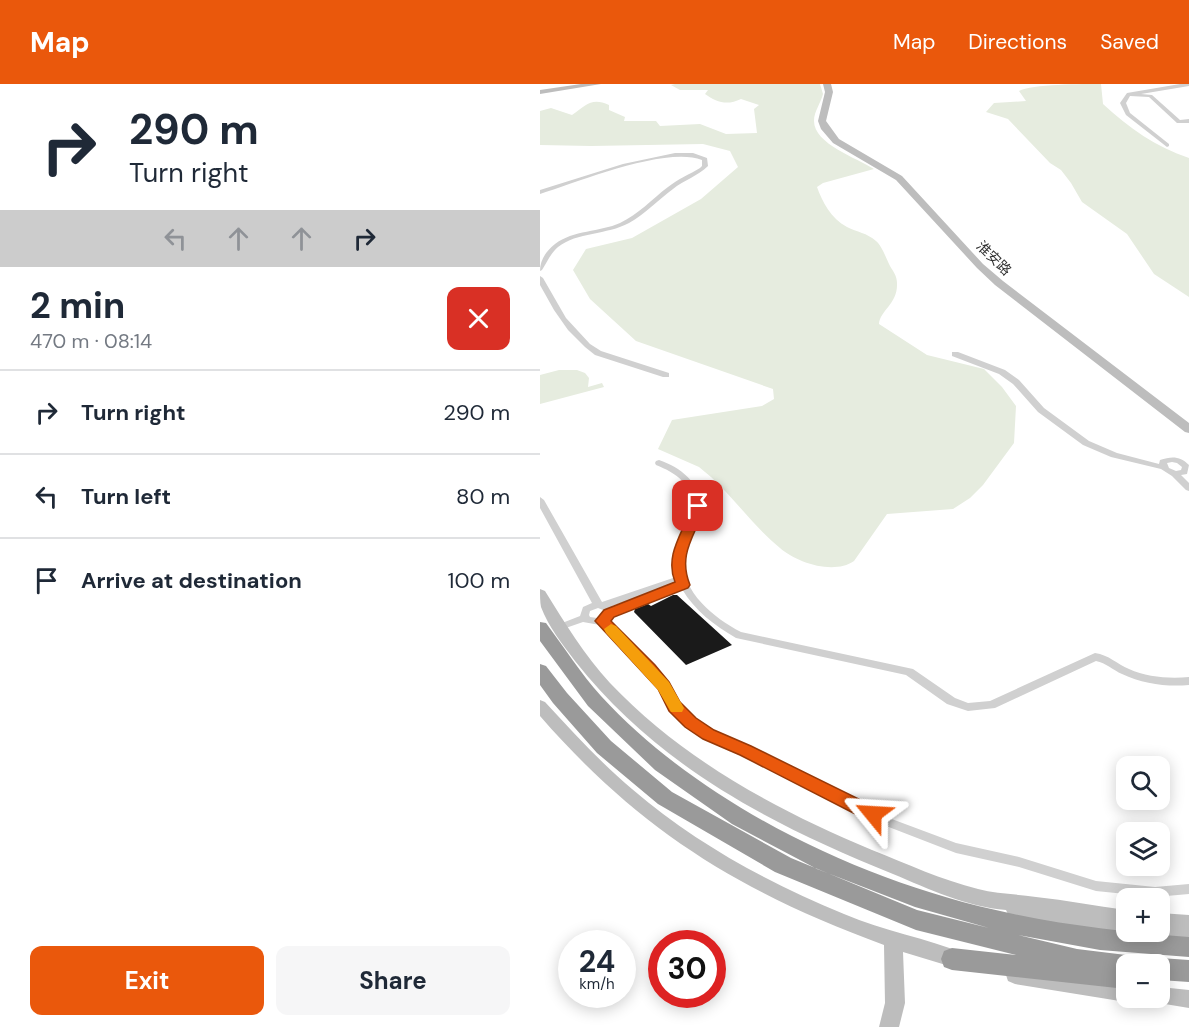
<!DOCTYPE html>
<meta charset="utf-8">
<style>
body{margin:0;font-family:"DM Sans","Noto Sans SC",sans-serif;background:#f6f6f7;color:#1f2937;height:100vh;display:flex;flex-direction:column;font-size:22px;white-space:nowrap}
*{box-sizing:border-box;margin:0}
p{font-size:20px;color:#747a83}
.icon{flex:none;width:33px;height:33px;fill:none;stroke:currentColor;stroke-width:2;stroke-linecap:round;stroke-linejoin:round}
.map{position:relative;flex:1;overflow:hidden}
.details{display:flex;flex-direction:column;background:#fff;width:540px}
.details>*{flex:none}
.guide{background:#fff;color:#1f2937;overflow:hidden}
.controls{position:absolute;left:576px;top:672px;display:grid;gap:12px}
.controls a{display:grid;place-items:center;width:54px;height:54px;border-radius:12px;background:#fff;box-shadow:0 3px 15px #0003;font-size:30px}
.speed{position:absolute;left:18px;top:846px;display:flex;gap:12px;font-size:30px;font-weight:700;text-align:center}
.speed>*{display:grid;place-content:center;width:78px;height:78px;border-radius:50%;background:#fff;box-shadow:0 3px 15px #0003;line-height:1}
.speed small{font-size:15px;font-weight:400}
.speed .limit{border:9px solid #d22;background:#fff;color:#111}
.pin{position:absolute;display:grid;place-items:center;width:51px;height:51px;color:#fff;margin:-26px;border-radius:12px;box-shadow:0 3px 9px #0006}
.me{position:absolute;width:66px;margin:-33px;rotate:297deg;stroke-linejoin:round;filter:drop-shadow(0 0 4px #0008)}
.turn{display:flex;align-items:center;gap:21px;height:126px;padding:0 30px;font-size:27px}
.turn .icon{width:78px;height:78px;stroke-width:2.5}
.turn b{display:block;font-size:42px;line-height:51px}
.lanes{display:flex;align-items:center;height:57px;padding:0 30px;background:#0003;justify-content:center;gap:30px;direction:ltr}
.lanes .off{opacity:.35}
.round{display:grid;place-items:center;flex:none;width:63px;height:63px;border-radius:12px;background:#f6f6f7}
.summary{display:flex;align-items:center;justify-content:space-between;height:102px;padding:0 30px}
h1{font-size:36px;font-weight:700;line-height:45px}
.button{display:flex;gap:12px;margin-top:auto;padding:12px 30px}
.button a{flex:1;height:69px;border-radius:12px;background:#ea580c;color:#fff;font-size:24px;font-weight:700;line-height:69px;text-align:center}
.button a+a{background:#f6f6f7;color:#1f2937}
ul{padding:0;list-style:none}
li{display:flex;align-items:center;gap:18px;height:84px;padding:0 30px;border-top:2px solid #e0e1e3}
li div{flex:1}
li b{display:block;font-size:22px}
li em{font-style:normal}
header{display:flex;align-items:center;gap:36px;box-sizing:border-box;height:84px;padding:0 30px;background:#ea580c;color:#fff}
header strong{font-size:28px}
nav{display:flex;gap:33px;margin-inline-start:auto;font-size:21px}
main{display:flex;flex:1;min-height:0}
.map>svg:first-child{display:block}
</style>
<header>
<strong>Map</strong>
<nav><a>Map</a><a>Directions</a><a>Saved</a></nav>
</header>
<main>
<section class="details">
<div class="guide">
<div class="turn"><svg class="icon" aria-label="right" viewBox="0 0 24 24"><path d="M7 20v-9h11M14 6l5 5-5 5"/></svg><div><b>290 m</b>Turn right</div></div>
<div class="lanes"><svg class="icon off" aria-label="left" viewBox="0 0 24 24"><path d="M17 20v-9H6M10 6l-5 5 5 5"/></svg><svg class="icon off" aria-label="ahead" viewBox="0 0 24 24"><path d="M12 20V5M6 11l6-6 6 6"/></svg><svg class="icon off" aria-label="ahead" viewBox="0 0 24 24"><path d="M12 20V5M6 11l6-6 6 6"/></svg><svg class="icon" aria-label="right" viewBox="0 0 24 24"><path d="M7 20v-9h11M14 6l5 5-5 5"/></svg></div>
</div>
<div class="summary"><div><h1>2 min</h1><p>470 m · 08:14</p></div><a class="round" style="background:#d93025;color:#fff"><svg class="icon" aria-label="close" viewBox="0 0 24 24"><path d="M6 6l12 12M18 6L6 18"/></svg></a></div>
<ul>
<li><svg class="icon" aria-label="right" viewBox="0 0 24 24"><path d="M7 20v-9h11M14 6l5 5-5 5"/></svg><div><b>Turn right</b></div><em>290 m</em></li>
<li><svg class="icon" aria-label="left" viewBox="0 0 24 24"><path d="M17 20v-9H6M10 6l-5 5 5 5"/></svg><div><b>Turn left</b></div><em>80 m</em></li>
<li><svg class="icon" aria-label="arrive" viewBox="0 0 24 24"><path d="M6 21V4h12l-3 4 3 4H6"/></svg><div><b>Arrive at destination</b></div><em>100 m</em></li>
</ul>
<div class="button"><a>Exit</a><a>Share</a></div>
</section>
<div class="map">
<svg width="649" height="943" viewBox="0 0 649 943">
<rect width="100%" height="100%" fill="#fff"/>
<g fill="#e6ecdf">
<path d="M 135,0 L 280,0 L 283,10 C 281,19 274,27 274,37 C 274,60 317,74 334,85 L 283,99 L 277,103 C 282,117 291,135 307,143 C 317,148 327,149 336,157 C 342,162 346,174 350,182 C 353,187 357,192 357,199 C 358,220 340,226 339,240 L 387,271 L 444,285 L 462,303 L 476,322 L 474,359 L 443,401 L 430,414 L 413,425 L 347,430 L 314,477 C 294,491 257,479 240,464 C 215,444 195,415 171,393 L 159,383 L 118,365 L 132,336 L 222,322 L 234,315 L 233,305 L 96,257 L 50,215 L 33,186 L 46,165 L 92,154 L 161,115 L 198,83 L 190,67 L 163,60 L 51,62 L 0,61 L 0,27 L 11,24 L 32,31 C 46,21 52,13 69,21 L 69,26 L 85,33 L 84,37 L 116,37 L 120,42 L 160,40 L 186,50 L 217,49 L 214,25 L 219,21 L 201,15 C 187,22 176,18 165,10 L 168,6 L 140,6 L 131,1 Z"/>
<path d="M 561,0 L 563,20 C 589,44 616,63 649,74 L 649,213 L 614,190 L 587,150 L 542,118 L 531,99 L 521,86 L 510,79 L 468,35 L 446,28 L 454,19 L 486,17 L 479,7 C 491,0 544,0 561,0 Z"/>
<path d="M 19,286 L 37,286 L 45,289 L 49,294 L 48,303 L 62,299 L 64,303 L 0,320 L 0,291 Z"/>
</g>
<path fill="#1a1a1a" d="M 133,511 L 137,511 L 192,561 L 146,581 L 94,528 L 95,525 L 108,520 L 111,522 Z"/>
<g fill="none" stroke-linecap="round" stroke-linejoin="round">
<g fill="#d0d0d0" fill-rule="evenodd">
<path d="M 640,0 L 649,0 L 649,2 L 601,10 L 612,11 L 640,36 L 649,35 L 649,39 L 637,39 L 609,13 L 590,12 L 586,19 L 590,29 L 629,60 L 629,62 L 627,63 L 586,31 L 580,19 L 587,9 Z"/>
<path d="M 135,69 L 153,69 L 167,74 L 168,82 C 158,92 144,96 133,105 C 118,116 105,130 89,139 C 67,151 37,148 18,163 C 11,169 7,178 2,186 L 0,187 C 0,176 6,167 15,160 C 33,146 60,148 80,139 C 99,130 112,115 128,103 C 138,95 150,90 160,84 L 162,82 L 162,76 C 125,62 39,98 0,110 L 0,106 L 83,80 Z"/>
<path d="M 0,192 L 3,194 L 26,234 L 50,260 L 61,267 L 129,289 L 129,293 L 123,293 L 55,271 L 45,263 L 28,246 L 14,226 L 0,201 Z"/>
<path d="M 412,268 L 418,268 L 465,286 L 479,296 L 504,324 L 549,357 L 577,369 L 619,380 L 620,376 C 632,372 640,372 649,381 L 647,390 L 641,391 L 649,399 L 649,407 L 646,406 L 632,392 L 621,385 L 571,373 L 543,361 L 498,328 L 473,300 L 459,290 L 412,272 ZM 632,378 L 637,379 L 642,383 L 641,386 L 636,387 L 629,384 L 627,379 Z"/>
<path d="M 119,376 C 146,385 170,408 157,438 C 153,448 145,456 143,467 C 138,505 171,532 201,548 L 373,585 L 415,614 L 428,619 L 450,617 L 555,569 C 569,571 577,580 589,585 C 607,593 629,595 649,593 L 649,601 C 627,603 603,600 582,590 C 573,586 566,579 556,577 L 455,624 L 428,627 L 407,620 L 366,591 L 196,554 C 174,541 155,527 142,505 L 73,531 L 71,534 L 68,537 C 87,554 106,570 121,591 C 136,610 142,626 163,642 L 349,734 L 416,759 L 479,773 L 556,797 L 615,803 L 649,800 L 649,810 L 615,813 L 556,807 L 479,783 L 416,769 L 341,740 L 155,648 L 138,633 L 107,587 L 60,541 L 43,538 L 20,546 L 17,545 L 15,543 L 17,541 L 40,532 L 43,523 L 52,519 L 0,424 L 0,413 L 4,416 L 62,518 L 136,493 C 134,483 133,474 135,464 C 137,455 144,448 148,439 C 162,409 142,391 116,381 L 115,379 L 116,377 ZM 139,499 L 73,524 L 72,522 ZM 58,524 L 63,526 L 63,530 L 57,534 L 50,533 L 49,531 L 50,527 Z"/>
</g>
<g fill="#bdbdbd" fill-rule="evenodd">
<path d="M 41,0 L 61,0 L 0,10 L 0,6 Z"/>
<path d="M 283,0 L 291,0 L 293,8 L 286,37 L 299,55 L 362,92 L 443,180 L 463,197 L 649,339 L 649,349 L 645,348 L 455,201 L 437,184 L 356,96 L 293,59 L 281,45 L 278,37 L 285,8 Z"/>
<path d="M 0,505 L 5,507 C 25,539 44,571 70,599 C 142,675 236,726 332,766 C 367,780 402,796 438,805 C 457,810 477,810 496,813 C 526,816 556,822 586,826 L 586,848 L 620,848 L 620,829 L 649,831 L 649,860 L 602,856 L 596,854 L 594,849 L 586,854 L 528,846 L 474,832 L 468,830 L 466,826 C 427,823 389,805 353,790 C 230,740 119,683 35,577 C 23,561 8,542 1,523 C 0,518 0,511 0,505 Z"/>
<path d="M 0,616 L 5,618 C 33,648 61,679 92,705 C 155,759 228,799 304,830 C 344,847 386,854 426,870 L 428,876 L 426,882 L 419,885 L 363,868 L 365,919 L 359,943 L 339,943 L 345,919 L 344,861 C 202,809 100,747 0,632 Z"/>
<path d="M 475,882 L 586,900 L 586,914 L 594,914 L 586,918 L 475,900 L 468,897 L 466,891 L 468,885 Z"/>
<path d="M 620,903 L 649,906 L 649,924 L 613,918 L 611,914 L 620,914 Z"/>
</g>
<g fill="#9a9a9a" fill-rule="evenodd">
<path d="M 0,538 L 6,539 C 24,563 41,590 61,612 C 162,722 325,799 469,829 C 529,842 588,848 649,853 L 649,873 L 560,866 L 478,851 L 537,865 L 586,871 L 594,874 L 597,880 L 586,880 L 586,905 L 412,886 L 404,883 L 401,875 L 404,867 L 412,864 L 476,871 L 376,846 L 235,788 L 118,720 L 57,669 L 13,619 L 0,601 L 0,580 L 6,582 L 27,609 L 71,657 L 132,708 L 251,774 L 377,826 L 449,844 L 375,823 L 277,785 L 192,740 L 115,686 L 48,622 L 0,557 Z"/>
<path d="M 620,874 L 649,876 L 649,898 L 620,896 L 620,880 L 611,880 L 612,877 Z"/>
</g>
</g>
<path fill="#ea580c" stroke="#983908" stroke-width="1.5" d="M 158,418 L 165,422 C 156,451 137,469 150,501 L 148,504 L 74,533 L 71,537 L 115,581 L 129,598 L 140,618 L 156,634 L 174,646 L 211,662 L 339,725 L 341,730 L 339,736 L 333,738 L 327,736 L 200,671 L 163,655 L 145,643 L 129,627 L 118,605 L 55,537 L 64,526 L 135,498 C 124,470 144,448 152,422 Z"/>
<path fill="#f59e0b" d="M 71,540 L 76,542 L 129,598 L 144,624 L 142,628 L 131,628 L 118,606 L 66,549 L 64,545 Z"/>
<g text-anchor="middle" stroke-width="6" stroke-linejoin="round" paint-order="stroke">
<g font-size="14" fill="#333" stroke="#fff">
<text transform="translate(454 174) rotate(44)" y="5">淮安路</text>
</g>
</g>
</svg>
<div class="controls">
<a><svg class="icon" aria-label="search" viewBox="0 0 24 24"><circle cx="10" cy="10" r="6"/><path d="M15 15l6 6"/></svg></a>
<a><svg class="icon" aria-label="layers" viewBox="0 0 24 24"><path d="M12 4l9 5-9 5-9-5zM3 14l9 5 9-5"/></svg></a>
<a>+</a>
<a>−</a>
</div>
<div class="speed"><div>24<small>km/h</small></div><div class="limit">30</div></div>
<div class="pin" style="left:158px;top:422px;background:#d93025"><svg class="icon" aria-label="arrive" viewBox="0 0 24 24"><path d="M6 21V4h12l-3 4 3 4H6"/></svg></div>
<svg class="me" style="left:333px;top:730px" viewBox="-20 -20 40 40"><path d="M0-17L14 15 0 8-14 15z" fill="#ea580c" stroke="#fff" stroke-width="4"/></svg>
</div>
</main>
